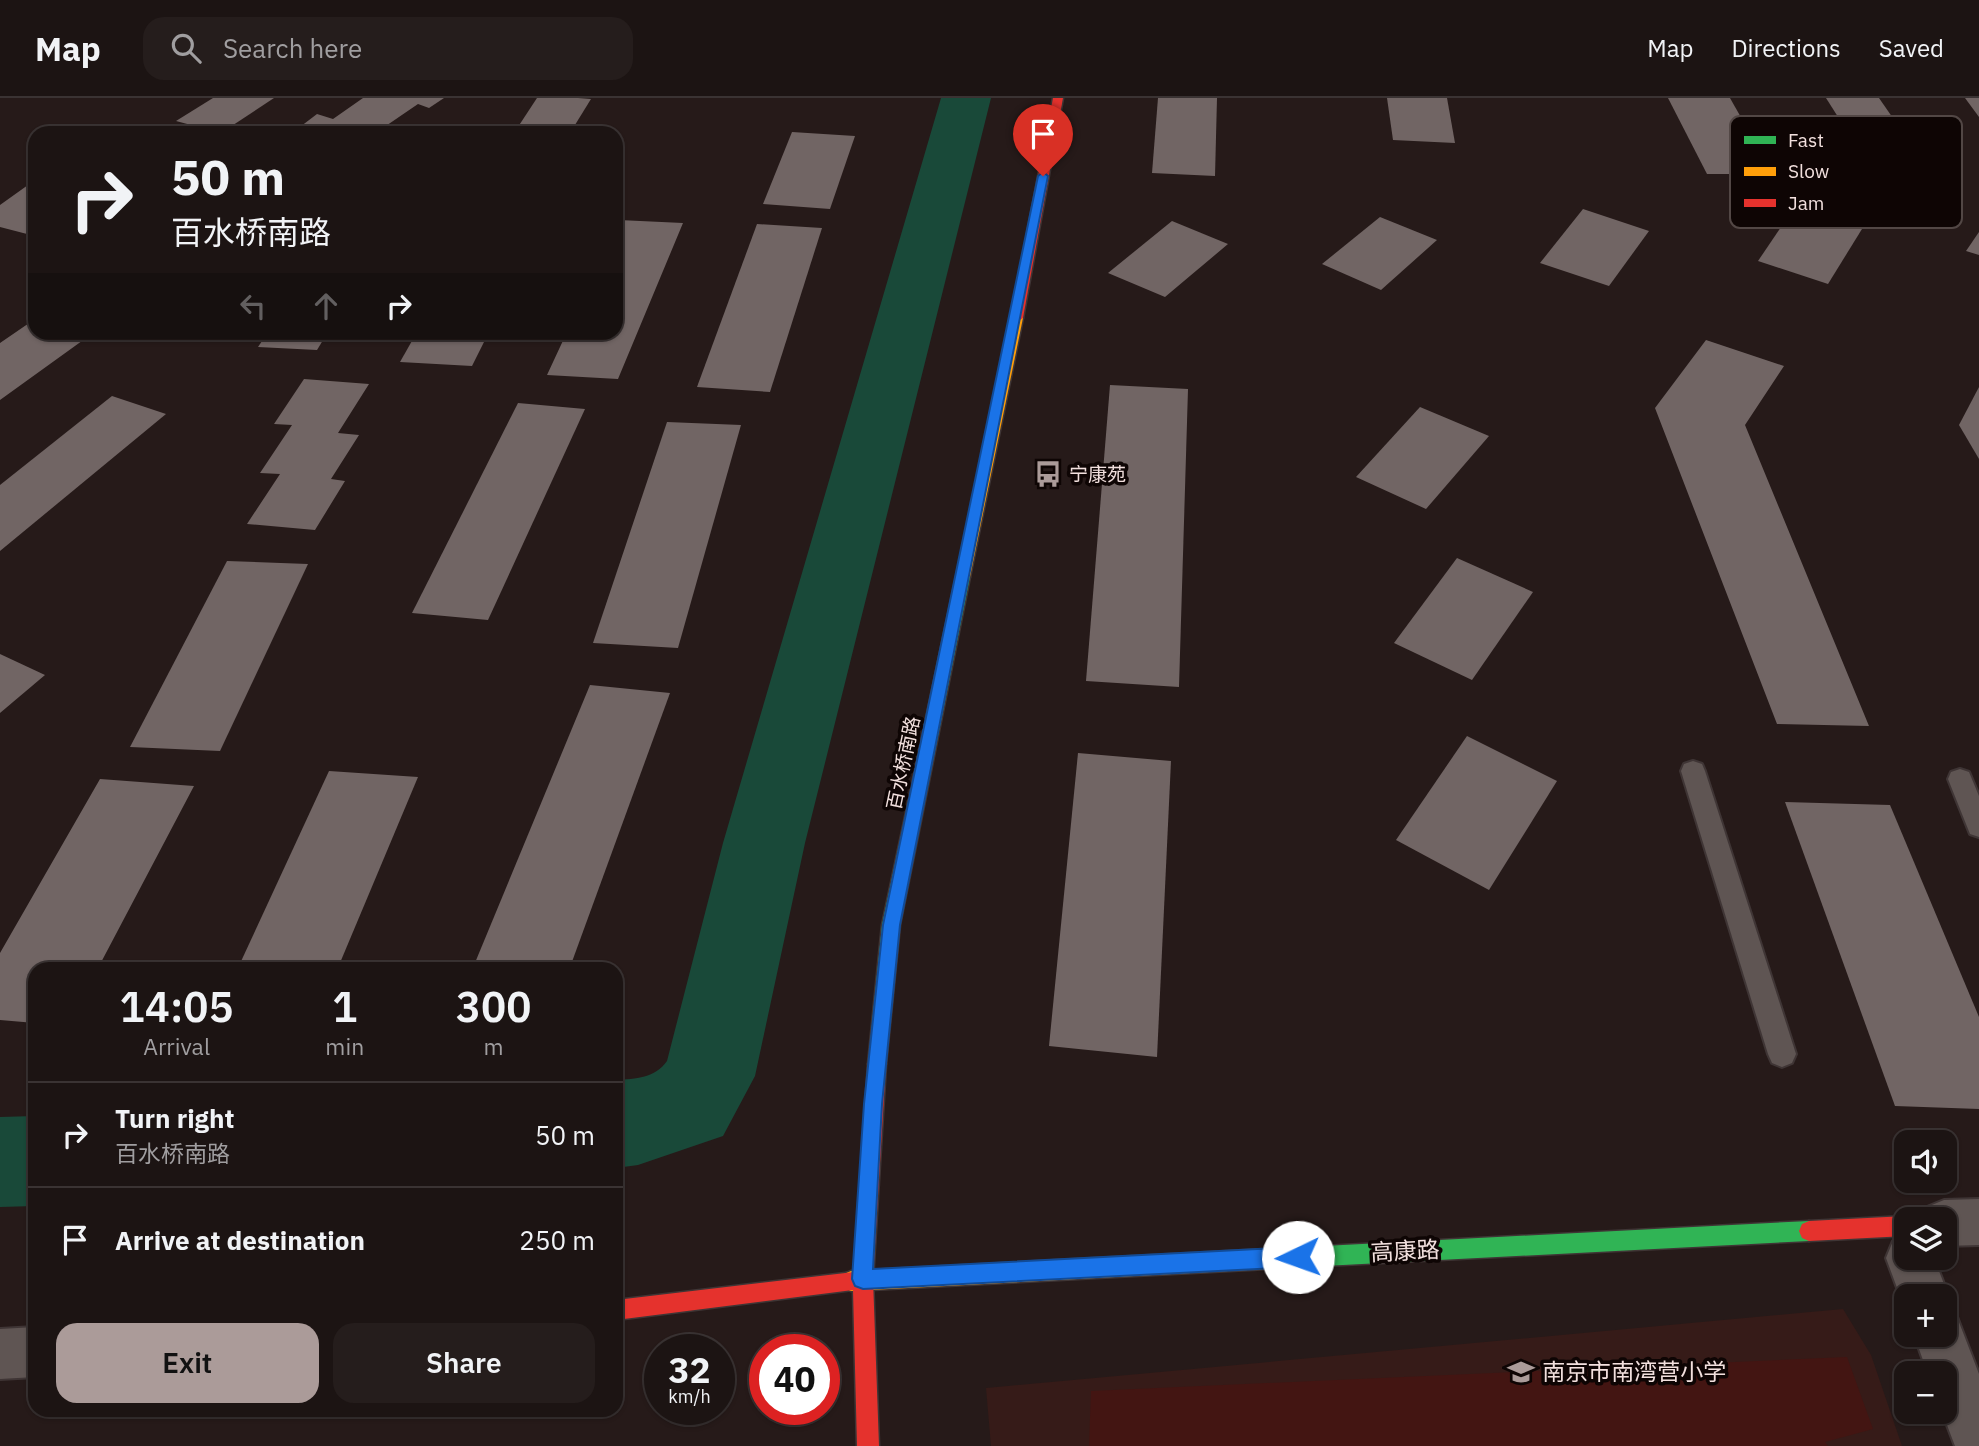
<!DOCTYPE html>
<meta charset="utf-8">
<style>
body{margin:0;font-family:"IBM Plex Sans","Noto Sans SC",sans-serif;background:#251d1c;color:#f1f3f6;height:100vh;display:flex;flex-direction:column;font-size:26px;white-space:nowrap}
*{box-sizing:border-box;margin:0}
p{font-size:23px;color:#a09ea0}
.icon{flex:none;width:38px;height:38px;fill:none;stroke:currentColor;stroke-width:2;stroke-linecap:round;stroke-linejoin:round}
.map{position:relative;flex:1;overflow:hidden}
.panel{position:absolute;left:28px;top:864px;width:595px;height:455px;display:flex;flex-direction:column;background:#1c1413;border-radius:21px;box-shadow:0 2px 5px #0004,0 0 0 2px #3a3333}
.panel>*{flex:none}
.top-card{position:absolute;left:28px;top:28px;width:595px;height:214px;border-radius:21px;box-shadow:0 2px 5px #0004,0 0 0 2px #3a3333;background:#1c1413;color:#f1f3f6;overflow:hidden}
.controls{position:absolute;left:1894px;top:1032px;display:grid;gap:14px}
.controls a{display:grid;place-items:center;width:63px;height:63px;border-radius:14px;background:#1c1413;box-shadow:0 2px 5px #0004,0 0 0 2px #3a3333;font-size:35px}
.speed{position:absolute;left:644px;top:1236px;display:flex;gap:14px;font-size:35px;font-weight:700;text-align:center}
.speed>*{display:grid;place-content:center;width:91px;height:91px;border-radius:50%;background:#1c1413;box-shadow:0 2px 5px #0004,0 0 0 2px #3a3333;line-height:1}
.speed small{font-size:18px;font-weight:400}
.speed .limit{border:10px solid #d22;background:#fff;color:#111}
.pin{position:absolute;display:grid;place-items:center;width:60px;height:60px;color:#fff;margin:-72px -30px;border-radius:50% 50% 50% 0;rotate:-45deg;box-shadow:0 0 7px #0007}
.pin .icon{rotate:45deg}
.me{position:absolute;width:77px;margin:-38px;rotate:267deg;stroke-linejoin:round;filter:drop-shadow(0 0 5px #0008)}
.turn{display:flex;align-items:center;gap:24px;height:147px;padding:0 28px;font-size:32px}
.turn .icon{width:91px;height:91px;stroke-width:2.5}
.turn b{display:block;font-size:49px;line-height:60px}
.lanes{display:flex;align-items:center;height:66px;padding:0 28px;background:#0003;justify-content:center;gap:35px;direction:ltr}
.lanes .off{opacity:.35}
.eta{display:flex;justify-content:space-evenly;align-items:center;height:119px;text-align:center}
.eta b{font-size:42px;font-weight:600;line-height:49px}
.cta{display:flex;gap:14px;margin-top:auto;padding:14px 28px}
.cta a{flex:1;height:80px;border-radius:21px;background:#ab9b99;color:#111;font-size:28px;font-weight:600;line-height:80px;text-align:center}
.cta a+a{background:#251d1c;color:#f1f3f6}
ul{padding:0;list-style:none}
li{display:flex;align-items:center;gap:21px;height:105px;padding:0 28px;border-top:2px solid #3a3333}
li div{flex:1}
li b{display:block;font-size:26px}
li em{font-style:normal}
header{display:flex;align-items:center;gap:42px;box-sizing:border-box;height:98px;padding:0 35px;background:#1c1413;border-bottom:2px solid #3a3333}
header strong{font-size:33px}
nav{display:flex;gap:38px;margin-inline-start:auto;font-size:24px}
.search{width:490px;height:63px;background:#251d1c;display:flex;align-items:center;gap:18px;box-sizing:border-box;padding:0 24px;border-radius:21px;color:#a09ea0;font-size:26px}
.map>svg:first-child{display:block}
</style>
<header>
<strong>Map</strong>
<div class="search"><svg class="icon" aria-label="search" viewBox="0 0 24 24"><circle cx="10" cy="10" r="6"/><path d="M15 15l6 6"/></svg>Search here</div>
<nav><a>Map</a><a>Directions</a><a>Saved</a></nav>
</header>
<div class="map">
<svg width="1979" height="1348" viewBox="0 0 1979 1348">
<rect width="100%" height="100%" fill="#261a19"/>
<path fill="#361b18" d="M 1843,1211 L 1871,1257 L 1902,1348 L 991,1348 L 986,1290 Z"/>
<path fill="#431512" d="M 1847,1259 L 1873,1331 L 1825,1344 L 1828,1348 L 1089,1348 L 1091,1293 Z"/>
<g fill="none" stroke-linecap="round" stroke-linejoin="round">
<g fill="#194939" fill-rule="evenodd">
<path d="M 941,0 L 991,0 L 805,745 L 755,978 L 723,1038 L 638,1067 L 616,1070 L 616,982 C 636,981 655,980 667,963 L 723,745 Z"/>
<path d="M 35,1018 L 35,1108 L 0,1109 L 0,1019 Z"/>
</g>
</g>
<g fill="#716564">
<path d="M 213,0 L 274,0 L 221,35 L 176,23 Z"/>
<path d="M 363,0 L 444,0 L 429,10 L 418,6 L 377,34 L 360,30 L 354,35 L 292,35 L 317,16 L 333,21 Z"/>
<path d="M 537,0 L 578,0 L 591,1 L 570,35 L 514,35 Z"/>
<path d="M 1158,0 L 1217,0 L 1215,78 L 1152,75 Z"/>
<path d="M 1387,0 L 1447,0 L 1455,45 L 1393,42 Z"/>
<path d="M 1668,0 L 1730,0 L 1773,76 L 1707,76 Z"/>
<path d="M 1826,0 L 1879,0 L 1915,52 L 1859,52 Z"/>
<path d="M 1965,0 L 1979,0 L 1979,19 Z"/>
<path d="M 792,34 L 855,38 L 830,111 L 763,106 Z"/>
<path d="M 35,82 L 35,130 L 27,136 L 0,129 L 0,107 Z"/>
<path d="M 1794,110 L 1862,131 L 1828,186 L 1758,163 Z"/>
<path d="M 1583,111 L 1649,133 L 1609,188 L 1540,165 Z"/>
<path d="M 1380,119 L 1437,142 L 1381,192 L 1322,166 Z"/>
<path d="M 619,122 L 683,125 L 618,281 L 547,277 L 567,234 L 616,234 L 616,128 Z"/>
<path d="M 1172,123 L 1228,146 L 1165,199 L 1108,175 Z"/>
<path d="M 757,126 L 822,130 L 770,294 L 697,289 Z"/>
<path d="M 1979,134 L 1979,157 L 1966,153 Z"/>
<path d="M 35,221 L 35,234 L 93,235 L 0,302 L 0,245 Z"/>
<path d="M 268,234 L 328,234 L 317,252 L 258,249 Z"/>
<path d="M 417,234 L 489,234 L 472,268 L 400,264 Z"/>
<path d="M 1706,242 L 1784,268 L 1745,327 L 1869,628 L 1777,626 L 1655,310 Z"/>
<path d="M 304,281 L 369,286 L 338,335 L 359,337 L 331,381 L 345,383 L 315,432 L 247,426 L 280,376 L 260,375 L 292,327 L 274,326 Z"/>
<path d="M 1110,287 L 1188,291 L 1179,589 L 1086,583 Z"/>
<path d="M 1979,289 L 1979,361 L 1959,327 Z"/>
<path d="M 112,298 L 166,316 L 0,453 L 0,387 Z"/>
<path d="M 518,305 L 585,311 L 488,522 L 412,515 Z"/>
<path d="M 1420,309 L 1489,338 L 1426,411 L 1356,379 Z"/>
<path d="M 667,324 L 741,327 L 678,550 L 593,545 Z"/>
<path d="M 1457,460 L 1533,494 L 1472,582 L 1394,545 Z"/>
<path d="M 227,463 L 308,466 L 220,653 L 130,649 Z"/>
<path d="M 0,556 L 45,577 L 0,615 Z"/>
<path d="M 590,587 L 670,595 L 569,872 L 472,872 Z"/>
<path d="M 1467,638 L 1557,683 L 1489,792 L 1396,742 Z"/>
<path d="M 1078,655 L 1171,663 L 1157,959 L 1049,948 Z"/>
<path d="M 329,673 L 418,679 L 337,872 L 237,872 Z"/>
<path d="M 100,681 L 194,688 L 97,872 L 35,872 L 35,925 L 0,922 L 0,855 Z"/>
<path d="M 1785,704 L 1890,707 L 1979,919 L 1979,1011 L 1895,1008 Z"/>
</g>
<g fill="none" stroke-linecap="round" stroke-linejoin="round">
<defs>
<g id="lane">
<path d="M 1693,663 L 1702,666 L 1705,673 L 1796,956 L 1792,965 L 1782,969 L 1772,965 L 1768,956 L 1681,673 L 1684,666 Z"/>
<path d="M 1960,671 L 1969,674 L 1979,698 L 1979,739 L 1970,736 L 1948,681 L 1951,674 Z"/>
</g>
<g id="street">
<path d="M 1979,1101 L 1979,1147 L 1944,1148 L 1944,1122 L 1922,1122 L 1927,1109 L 1944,1102 Z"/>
<path d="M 1906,1138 L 1906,1160 L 1934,1160 L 1949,1199 L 1944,1209 L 1944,1199 L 1906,1199 L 1906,1214 L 1886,1160 L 1893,1143 Z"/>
<path d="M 1944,1214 L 1957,1219 L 1979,1276 L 1979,1348 L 1955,1348 L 1942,1314 L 1944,1276 L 1928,1276 L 1914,1237 L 1944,1237 Z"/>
<path d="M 35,1229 L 35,1279 L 0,1281 L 0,1231 Z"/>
</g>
<g id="fast">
<path d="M 963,474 L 970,479 L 900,827 L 886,966 L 883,972 L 877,974 L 871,972 L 868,966 L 882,827 L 956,479 Z"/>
<path d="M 1809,1123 L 1816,1126 L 1819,1133 L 1816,1140 L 1809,1143 L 1285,1170 L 1278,1167 L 1275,1160 L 1278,1153 L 1285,1150 Z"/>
</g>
<g id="slow">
<path d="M 1017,216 L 1023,220 L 970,479 L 963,484 L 956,479 L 1011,220 Z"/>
<path d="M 1285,1150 L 1292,1153 L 1295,1160 L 1292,1167 L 1285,1170 L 851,1193 L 844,1190 L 841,1183 L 844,1176 L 851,1173 Z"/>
</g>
<g id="jam">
<path d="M 1053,0 L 1063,0 L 1023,220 L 1017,224 L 1011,220 Z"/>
<path d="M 877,958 L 883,960 L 886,966 L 873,1181 L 879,1348 L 857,1348 L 853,1192 L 616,1222 L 616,1202 L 854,1174 L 868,966 L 871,960 Z"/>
<path d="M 1906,1118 L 1913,1122 L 1906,1122 L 1906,1138 L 1809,1143 L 1802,1140 L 1799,1133 L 1802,1126 L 1809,1123 Z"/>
</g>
</defs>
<use href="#lane" stroke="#3f3535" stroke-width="4"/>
<use href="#street" stroke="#3f3535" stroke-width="4"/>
<use href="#fast" stroke="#3f3535" stroke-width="3"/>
<use href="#slow" stroke="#3f3535" stroke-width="3"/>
<use href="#jam" stroke="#3f3535" stroke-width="3"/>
<use href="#lane" fill="#5f5553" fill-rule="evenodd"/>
<use href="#street" fill="#5f5553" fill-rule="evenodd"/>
<use href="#fast" fill="#30b455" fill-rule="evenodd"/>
<use href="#slow" fill="#ff9f0a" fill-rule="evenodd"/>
<use href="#jam" fill="#e5322d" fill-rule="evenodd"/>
</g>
<path fill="#1a73e8" stroke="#114b97" stroke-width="2" d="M 1043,74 L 1048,78 L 900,827 L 882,1006 L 873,1171 L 1298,1149 L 1305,1152 L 1308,1159 L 1305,1166 L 1298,1169 L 863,1191 L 855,1188 L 852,1181 L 864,1006 L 883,827 L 1038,78 Z"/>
<defs>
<symbol id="bus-bare" viewBox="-9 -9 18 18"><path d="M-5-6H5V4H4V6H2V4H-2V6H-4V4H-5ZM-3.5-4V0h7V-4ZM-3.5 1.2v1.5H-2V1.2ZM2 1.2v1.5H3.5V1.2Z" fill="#ab9b99" stroke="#0e0504" stroke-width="2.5" paint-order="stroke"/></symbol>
<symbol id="school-bare" viewBox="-9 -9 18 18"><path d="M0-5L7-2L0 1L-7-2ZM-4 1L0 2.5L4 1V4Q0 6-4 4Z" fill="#ab9b99" stroke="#0e0504" stroke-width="2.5" paint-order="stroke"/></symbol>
</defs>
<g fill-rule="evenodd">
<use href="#bus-bare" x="1029" y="357" width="38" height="38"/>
<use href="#school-bare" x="1502" y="1255" width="38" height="38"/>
</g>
<g text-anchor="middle" stroke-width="7" stroke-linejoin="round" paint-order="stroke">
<g font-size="19" fill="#f2e0de" stroke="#0e0504" text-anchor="start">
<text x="1069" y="383">宁康苑</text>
</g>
<g font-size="19" fill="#f2e0de" stroke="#0e0504">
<text transform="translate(903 665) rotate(-78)" y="7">百水桥南路</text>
</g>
<g font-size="23" fill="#f2e0de" stroke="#0e0504">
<text transform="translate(1405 1153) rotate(-3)" y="8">高康路</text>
</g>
<g font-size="23" fill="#f2e0de" stroke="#0e0504" text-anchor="start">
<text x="1542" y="1282">南京市南湾营小学</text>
</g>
</g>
<rect x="1730" y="18" width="232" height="112" rx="10" fill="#0e0504" stroke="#524745" stroke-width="2"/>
<rect x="1744" y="38" width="32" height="8" fill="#30b455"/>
<rect x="1744" y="69" width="32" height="9" fill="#ff9f0a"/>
<rect x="1744" y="101" width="32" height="8" fill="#e5322d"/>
<g font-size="19" fill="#f2e0de">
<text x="1788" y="49">Fast</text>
<text x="1788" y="80">Slow</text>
<text x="1788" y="112">Jam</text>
</g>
</svg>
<div class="controls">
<a><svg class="icon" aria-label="sound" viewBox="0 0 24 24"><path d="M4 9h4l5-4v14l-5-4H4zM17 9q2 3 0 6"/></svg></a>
<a><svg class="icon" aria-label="layers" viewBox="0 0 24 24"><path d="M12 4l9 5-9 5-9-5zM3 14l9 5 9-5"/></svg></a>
<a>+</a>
<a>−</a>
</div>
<div class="speed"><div>32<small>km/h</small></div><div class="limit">40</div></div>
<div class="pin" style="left:1043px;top:78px;background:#d93025"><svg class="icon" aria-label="arrive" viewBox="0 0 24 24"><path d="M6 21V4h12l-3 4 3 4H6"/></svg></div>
<svg class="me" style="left:1298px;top:1159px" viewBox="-20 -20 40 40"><circle r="19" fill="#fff"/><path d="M0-13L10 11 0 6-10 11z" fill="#1a73e8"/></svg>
<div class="top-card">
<div class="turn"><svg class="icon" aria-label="right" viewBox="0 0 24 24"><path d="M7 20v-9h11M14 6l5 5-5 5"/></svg><div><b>50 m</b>百水桥南路</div></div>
<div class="lanes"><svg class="icon off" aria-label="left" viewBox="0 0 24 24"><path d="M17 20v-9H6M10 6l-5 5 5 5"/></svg><svg class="icon off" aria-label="ahead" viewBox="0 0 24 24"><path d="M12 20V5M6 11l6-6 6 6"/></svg><svg class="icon" aria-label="right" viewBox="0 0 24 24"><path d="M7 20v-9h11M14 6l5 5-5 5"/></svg></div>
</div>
<section class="panel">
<div class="eta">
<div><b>14:05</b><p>Arrival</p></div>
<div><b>1</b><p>min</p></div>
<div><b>300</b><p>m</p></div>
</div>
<ul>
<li><svg class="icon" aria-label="right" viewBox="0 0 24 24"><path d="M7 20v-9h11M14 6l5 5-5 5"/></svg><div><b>Turn right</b><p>百水桥南路</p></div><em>50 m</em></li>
<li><svg class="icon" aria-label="arrive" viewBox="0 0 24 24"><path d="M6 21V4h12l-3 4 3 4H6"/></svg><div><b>Arrive at destination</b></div><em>250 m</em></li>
</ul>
<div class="cta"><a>Exit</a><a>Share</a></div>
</section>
</div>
